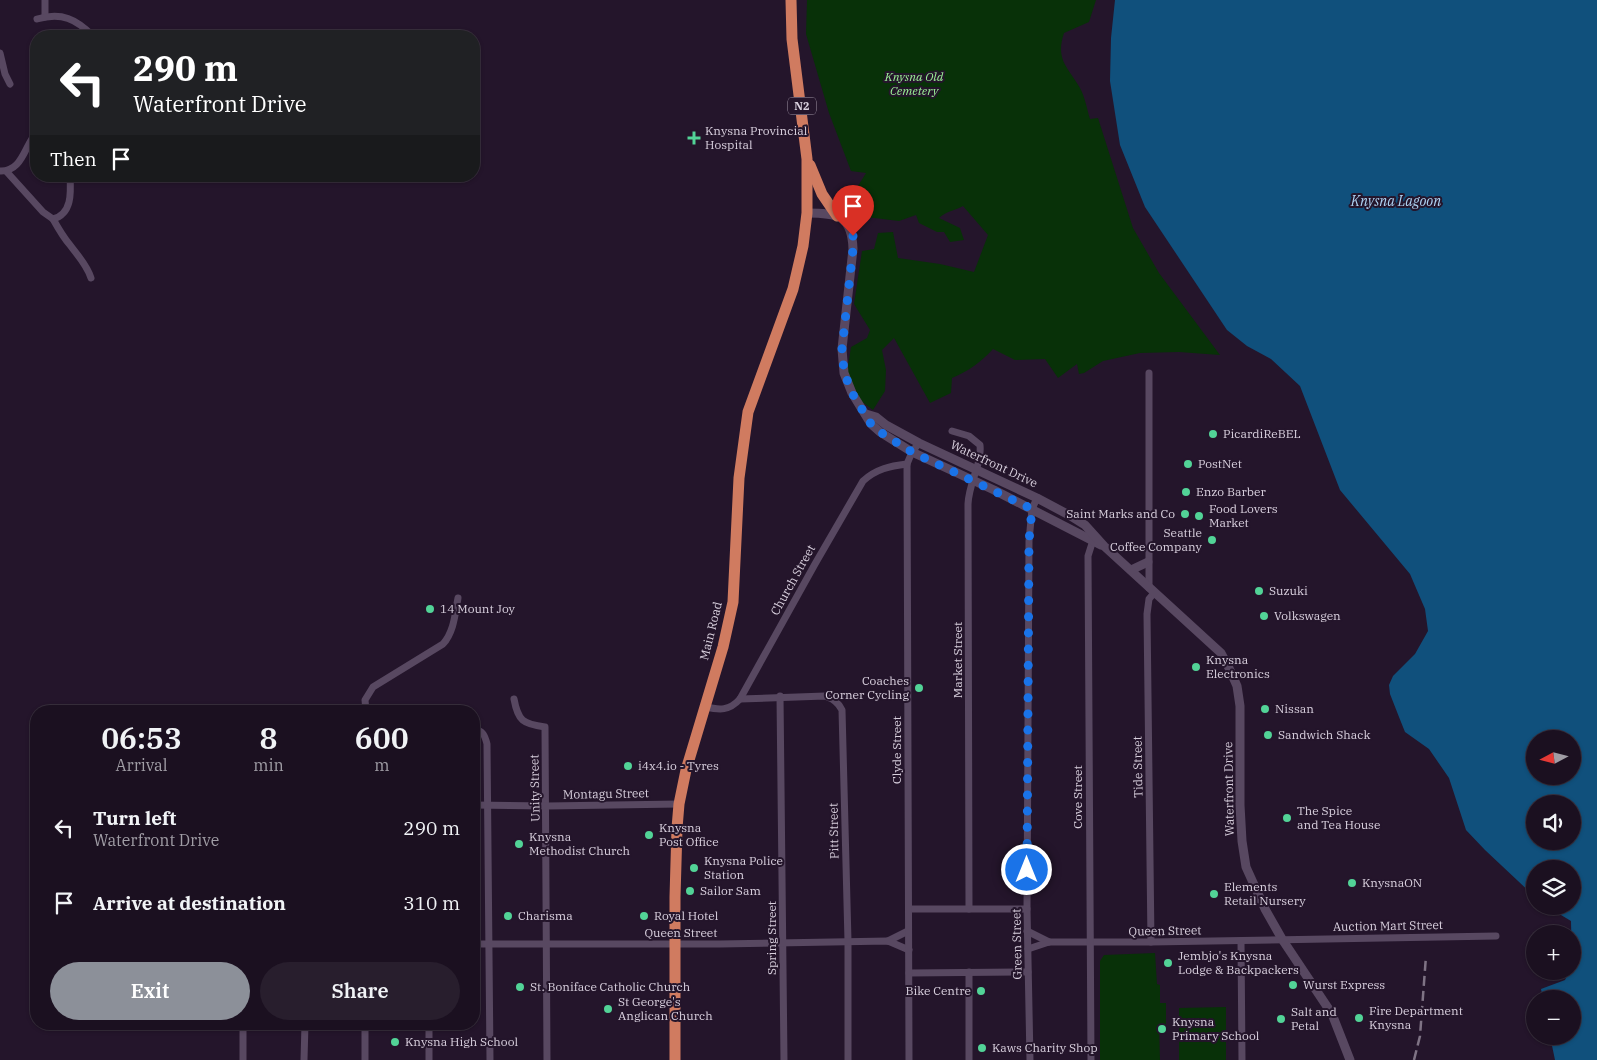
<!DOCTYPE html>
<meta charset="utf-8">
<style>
body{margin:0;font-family:"IBM Plex Serif",serif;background:#281e2d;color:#f1f3f6;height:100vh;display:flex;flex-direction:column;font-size:19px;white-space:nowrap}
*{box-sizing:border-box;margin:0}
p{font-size:16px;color:#a09da5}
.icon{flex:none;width:28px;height:28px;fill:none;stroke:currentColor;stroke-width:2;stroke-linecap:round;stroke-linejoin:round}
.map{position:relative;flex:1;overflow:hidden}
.sheet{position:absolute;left:30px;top:705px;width:450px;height:325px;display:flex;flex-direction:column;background:#1b1020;border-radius:20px;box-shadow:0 1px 4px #0004,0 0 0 1px #39303e}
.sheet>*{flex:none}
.guide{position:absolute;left:30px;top:30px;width:450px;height:152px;border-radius:20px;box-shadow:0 1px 4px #0004,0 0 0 1px #39303e;background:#202124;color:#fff;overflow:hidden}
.needle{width:32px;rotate:263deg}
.tools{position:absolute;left:1526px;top:730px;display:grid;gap:10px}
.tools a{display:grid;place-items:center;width:55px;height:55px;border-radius:50%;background:#1b1020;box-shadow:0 1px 4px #0004,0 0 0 1px #39303e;font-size:25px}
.pin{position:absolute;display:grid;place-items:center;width:42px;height:42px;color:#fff;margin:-51px -21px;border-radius:50% 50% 50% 0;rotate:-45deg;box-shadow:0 0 5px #0007}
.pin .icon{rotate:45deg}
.me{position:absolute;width:55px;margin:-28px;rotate:0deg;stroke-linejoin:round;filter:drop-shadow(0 0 4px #0008)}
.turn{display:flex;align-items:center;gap:18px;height:105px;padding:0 20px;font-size:22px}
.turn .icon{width:65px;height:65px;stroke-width:2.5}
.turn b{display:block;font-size:35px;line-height:42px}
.then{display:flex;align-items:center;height:48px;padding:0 20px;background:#0003;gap:10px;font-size:19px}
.eta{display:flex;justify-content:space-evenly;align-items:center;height:85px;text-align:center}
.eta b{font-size:30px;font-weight:600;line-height:35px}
.cta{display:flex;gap:10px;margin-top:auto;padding:10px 20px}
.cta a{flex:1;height:58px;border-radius:30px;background:#8c9099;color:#fff;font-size:20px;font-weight:600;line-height:58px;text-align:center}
.cta a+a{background:#281e2d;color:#f1f3f6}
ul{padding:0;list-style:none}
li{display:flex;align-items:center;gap:15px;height:75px;padding:0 20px}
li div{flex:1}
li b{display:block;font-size:19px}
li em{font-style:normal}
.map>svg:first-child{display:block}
</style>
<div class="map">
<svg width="1597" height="1060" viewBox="0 0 1597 1060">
<rect width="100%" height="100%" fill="#24152b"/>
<g fill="#083108">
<path d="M 807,0 L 1096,0 L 1089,22 L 1064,33 C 1055,60 1068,67 1080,88 C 1085,97 1087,109 1090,119 L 1098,118 L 1133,228 L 1159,273 L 1220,355 L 1179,352 L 1140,353 L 1103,361 L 1084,373 L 1079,374 L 1077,364 L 1058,378 L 1045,359 L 1015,360 L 993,349 C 981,362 969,371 952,378 L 951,393 L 930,403 L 894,338 L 882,350 L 886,370 L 885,391 L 873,410 L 861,401 L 847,372 L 851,347 L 867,338 L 870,330 L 854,304 L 862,251 L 874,249 L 878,233 L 893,232 L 898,258 L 940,264 L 974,272 L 988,235 L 963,206 C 954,211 946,211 939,218 L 960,228 L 964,240 L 950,242 L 944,232 L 937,232 L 919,223 L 916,215 L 899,221 L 866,217 L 858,186 L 866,173 L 851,171 L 829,113 L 806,34 Z"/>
<path d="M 1155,953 L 1157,984 L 1160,985 L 1160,1003 L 1166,1003 L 1166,1026 L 1159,1026 L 1160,1060 L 1100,1060 L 1100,961 L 1104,955 Z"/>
<path d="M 1226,1007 L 1226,1060 L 1179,1060 L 1179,1008 Z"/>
</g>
<path fill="#10507c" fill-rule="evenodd" d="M 1115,0 L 1597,0 L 1597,1060 L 1555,1060 L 1550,1036 L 1572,1036 L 1572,999 L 1543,999 L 1541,989 L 1565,980 L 1569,971 L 1572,971 L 1571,921 L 1546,906 L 1572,906 L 1572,869 L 1535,869 L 1535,897 L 1485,850 L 1466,830 L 1449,778 L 1429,749 L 1405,732 L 1399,717 L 1390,694 L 1389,685 L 1393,676 L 1415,654 L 1428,631 L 1425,609 L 1410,574 L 1340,490 L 1300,386 L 1271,359 L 1247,346 L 1227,330 L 1145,207 L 1120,145 L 1110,81 L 1111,38 ZM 1535,739 L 1572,739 L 1572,776 L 1535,776 ZM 1535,804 L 1572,804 L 1572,841 L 1535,841 Z"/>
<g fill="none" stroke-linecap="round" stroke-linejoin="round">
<g stroke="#584861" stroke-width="7">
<path d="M 45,17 L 45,0"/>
<path d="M 37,19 C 62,12 76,19 93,36"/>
<path d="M 0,53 L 5,74 L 10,84"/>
<path d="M 0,171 C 22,172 24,147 36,133"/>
<path d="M 6,171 L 43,212 L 53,219 C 72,214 71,193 70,176"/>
<path d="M 53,219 C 58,228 63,237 70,245 C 78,256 87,265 91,278"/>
<path d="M 1149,373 L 1149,588"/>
<path d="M 952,431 L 969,436 L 980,445 C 982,464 969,482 968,504 L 969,909"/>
<path d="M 780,696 L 784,1060"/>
<path d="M 514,699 C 518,721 523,724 545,727 L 547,1060"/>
<path d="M 740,699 L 825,696 C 833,699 838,702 842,710 L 848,941 L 848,1060"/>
<path d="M 705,707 C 720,710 729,711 740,699 L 815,564 L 863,481 C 876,469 890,466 907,464"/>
<path d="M 366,711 L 365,700 L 373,687 L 443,644 C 454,632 455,614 458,598"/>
<path d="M 474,730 C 483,730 485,736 487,744 L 490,1060"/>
<path d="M 474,805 L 547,806 L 679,804"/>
<path d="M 909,909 L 1027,909"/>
<path d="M 1027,931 L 1049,942"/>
<path d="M 888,941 L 908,931"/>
<path d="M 1241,941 L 1242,1060"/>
<path d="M 1151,942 L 1147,614 L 1149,599 L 1154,593"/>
<path d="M 474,944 L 720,944 L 888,941 L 909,950"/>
<path d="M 1028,949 L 1049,942 L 1151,942 L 1496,936"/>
<path d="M 969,972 L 969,1060"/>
<path d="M 909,973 L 1028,972"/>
<path d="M 243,1024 L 243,1060"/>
<path d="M 365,1024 L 365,1060"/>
<path d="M 429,1024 L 429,1060"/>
<path d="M 304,1060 L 305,1024"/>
<path d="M 909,1060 L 907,464 L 912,452 L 919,443"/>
<path d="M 1030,1060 L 1027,909 L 1029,541 L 1032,509 L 1037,498"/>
<path d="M 1091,1060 L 1088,556 L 1094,537"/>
</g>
<g stroke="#584861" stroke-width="9">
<path d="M 807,213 C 837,213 852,215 853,249 L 842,349 L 844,373 L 852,393 L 871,424 L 880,432 L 912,452 L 994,490 L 1101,545"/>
<path d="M 866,414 L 876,417 L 886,425 L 919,443 L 1037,498 L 1069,515 L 1085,525 L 1104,546 L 1221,653 L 1229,668 L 1237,686 L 1240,706 L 1240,805 L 1242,841 L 1246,867 L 1265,909 L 1282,939 L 1332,1014 L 1350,1060"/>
<path d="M 1131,570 L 1148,562"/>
</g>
<g stroke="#d07b60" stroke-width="11">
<path d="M 810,165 L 822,194 L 837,216"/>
<path d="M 675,1060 L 675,897 L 677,828 L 679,804 L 686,770 L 723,647 L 733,602 L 739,478 L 748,412 L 793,289 L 803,246 L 807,213 L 807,159 L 792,39 L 791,0"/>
</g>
<path stroke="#7f7385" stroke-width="2.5" stroke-dasharray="10 5" stroke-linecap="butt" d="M 1414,1060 L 1420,1036 L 1426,956"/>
</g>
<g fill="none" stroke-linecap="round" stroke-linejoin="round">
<path stroke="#1a73e8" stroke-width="9" stroke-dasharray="0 16.2" d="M 853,236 L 853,249 L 842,349 L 844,372 L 852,393 L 871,424 L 880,432 L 912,452 L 1032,509 L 1029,541 L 1027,870"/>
</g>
<g fill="#52d397" stroke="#24152b" stroke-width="2">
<path d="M691.5 130.5h5v5h5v5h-5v5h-5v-5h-5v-5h5z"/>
<circle cx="1213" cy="434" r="5"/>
<circle cx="1188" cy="464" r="5"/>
<circle cx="1186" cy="492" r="5"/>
<circle cx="1185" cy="514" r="5"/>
<circle cx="1199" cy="516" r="5"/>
<circle cx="1212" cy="540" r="5"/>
<circle cx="1259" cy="591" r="5"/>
<circle cx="430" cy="609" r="5"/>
<circle cx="1264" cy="616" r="5"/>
<circle cx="1196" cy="667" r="5"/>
<circle cx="919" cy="688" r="5"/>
<circle cx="1265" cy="709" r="5"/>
<circle cx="1268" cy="735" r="5"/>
<circle cx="628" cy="766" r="5"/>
<circle cx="1287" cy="818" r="5"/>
<circle cx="649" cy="835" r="5"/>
<circle cx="519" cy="844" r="5"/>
<circle cx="694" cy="868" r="5"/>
<circle cx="1352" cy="883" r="5"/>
<circle cx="690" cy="891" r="5"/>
<circle cx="1214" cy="894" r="5"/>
<circle cx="508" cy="916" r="5"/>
<circle cx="644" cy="916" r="5"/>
<circle cx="1168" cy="963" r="5"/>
<circle cx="1293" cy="985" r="5"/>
<circle cx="520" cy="987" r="5"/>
<circle cx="981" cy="991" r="5"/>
<circle cx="608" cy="1009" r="5"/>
<circle cx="1359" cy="1018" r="5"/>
<circle cx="1281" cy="1019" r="5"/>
<circle cx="1162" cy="1029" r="5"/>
<circle cx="395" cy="1042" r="5"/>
<circle cx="982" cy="1048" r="5"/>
</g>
<g text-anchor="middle" stroke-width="4" stroke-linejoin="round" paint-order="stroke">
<rect fill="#24152b" stroke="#a398a8" stroke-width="1" x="788" y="97.5" width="28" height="17" rx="4"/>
<g font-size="11" font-weight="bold" fill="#d9d0de">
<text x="802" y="110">N2</text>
</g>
<g font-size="12" font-style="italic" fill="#9df398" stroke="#24152b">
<text x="914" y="81">Knysna Old<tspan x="914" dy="14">Cemetery</tspan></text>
</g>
<g font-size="12" fill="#d9d0de" stroke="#24152b" text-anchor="start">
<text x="705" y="135">Knysna Provincial<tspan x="705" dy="14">Hospital</tspan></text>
<text x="1223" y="438">PicardiReBEL</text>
<text x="1198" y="468">PostNet</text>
<text x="1196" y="496">Enzo Barber</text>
<text x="1209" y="513">Food Lovers<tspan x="1209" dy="14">Market</tspan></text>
<text x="1175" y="518" text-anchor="end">Saint Marks and Co</text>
<text x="1202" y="537" text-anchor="end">Seattle<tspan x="1202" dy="14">Coffee Company</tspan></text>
<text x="1269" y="595">Suzuki</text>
<text x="440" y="613">14 Mount Joy</text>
<text x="1274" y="620">Volkswagen</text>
<text x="1206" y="664">Knysna<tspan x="1206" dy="14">Electronics</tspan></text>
<text x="909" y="685" text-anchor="end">Coaches<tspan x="909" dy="14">Corner Cycling</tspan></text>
<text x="1275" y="713">Nissan</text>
<text x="1278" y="739">Sandwich Shack</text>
<text x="638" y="770">i4x4.io - Tyres</text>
<text x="1297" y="815">The Spice<tspan x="1297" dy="14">and Tea House</tspan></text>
<text x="659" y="832">Knysna<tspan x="659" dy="14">Post Office</tspan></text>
<text x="529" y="841">Knysna<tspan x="529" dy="14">Methodist Church</tspan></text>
<text x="704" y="865">Knysna Police<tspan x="704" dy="14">Station</tspan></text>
<text x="1362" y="887">KnysnaON</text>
<text x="1224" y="891">Elements<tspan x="1224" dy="14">Retail Nursery</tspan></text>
<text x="700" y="895">Sailor Sam</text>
<text x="518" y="920">Charisma</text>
<text x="654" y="920">Royal Hotel</text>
<text x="1178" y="960">Jembjo's Knysna<tspan x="1178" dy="14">Lodge &amp; Backpackers</tspan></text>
<text x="1303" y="989">Wurst Express</text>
<text x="530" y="991">St. Boniface Catholic Church</text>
<text x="971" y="995" text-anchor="end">Bike Centre</text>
<text x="618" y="1006">St George's<tspan x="618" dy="14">Anglican Church</tspan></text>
<text x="1369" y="1015">Fire Department<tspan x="1369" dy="14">Knysna</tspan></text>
<text x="1291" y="1016">Salt and<tspan x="1291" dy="14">Petal</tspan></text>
<text x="1172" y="1026">Knysna<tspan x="1172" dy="14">Primary School</tspan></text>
<text x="405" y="1046">Knysna High School</text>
<text x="992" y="1052">Kaws Charity Shop</text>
</g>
<g font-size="12" fill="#d9d0de" stroke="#24152b">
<text transform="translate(994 464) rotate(25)" y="4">Waterfront Drive</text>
<text transform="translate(793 580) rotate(-61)" y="4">Church Street</text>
<text transform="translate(711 631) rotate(-76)" y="4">Main Road</text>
<text transform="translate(958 660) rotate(-90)" y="4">Market Street</text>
<text transform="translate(897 750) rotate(-90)" y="4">Clyde Street</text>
<text transform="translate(1138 767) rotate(-91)" y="4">Tide Street</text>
<text transform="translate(535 788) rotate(-91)" y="4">Unity Street</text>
<text transform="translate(1229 789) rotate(-91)" y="4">Waterfront Drive</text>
<text transform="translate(606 794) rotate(-1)" y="4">Montagu Street</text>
<text transform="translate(1078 797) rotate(-90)" y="4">Cove Street</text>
<text transform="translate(834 831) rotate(-91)" y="4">Pitt Street</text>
<text transform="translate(1388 926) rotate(-1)" y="4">Auction Mart Street</text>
<text transform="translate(1165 931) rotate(-1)" y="4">Queen Street</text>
<text x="681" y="937">Queen Street</text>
<text transform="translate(772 938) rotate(-90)" y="4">Spring Street</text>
<text transform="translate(1017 944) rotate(-91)" y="4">Green Street</text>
</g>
<g font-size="14" font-style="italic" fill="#aed3f3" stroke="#24152b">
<text x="1396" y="206">Knysna Lagoon</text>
</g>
</g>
</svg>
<div class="tools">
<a><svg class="needle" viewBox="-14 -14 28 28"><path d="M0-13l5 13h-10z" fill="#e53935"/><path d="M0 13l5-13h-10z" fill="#a09da5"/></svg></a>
<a><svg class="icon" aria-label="sound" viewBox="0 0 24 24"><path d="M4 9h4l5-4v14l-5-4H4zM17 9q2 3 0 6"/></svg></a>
<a><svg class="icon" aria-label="layers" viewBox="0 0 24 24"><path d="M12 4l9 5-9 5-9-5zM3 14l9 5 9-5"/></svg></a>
<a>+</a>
<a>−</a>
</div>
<div class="pin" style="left:853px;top:236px;background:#d93025"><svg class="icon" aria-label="arrive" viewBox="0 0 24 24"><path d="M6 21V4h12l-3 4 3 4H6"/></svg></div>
<svg class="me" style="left:1027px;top:870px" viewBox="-20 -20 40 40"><circle r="17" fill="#1a73e8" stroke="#fff" stroke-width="3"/><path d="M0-11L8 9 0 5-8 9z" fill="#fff"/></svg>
<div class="guide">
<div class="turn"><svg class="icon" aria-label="left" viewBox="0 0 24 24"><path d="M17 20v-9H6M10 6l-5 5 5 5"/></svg><div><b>290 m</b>Waterfront Drive</div></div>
<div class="then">Then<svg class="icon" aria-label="arrive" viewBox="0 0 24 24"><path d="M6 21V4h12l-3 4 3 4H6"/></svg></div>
</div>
<section class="sheet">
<div class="eta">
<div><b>06:53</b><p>Arrival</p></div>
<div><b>8</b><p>min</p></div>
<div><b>600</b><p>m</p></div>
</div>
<ul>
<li><svg class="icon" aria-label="left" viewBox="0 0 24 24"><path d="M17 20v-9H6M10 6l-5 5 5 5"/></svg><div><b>Turn left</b><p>Waterfront Drive</p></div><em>290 m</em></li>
<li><svg class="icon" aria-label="arrive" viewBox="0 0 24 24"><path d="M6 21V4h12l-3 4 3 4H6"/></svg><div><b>Arrive at destination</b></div><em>310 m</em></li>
</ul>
<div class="cta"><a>Exit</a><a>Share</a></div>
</section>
</div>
